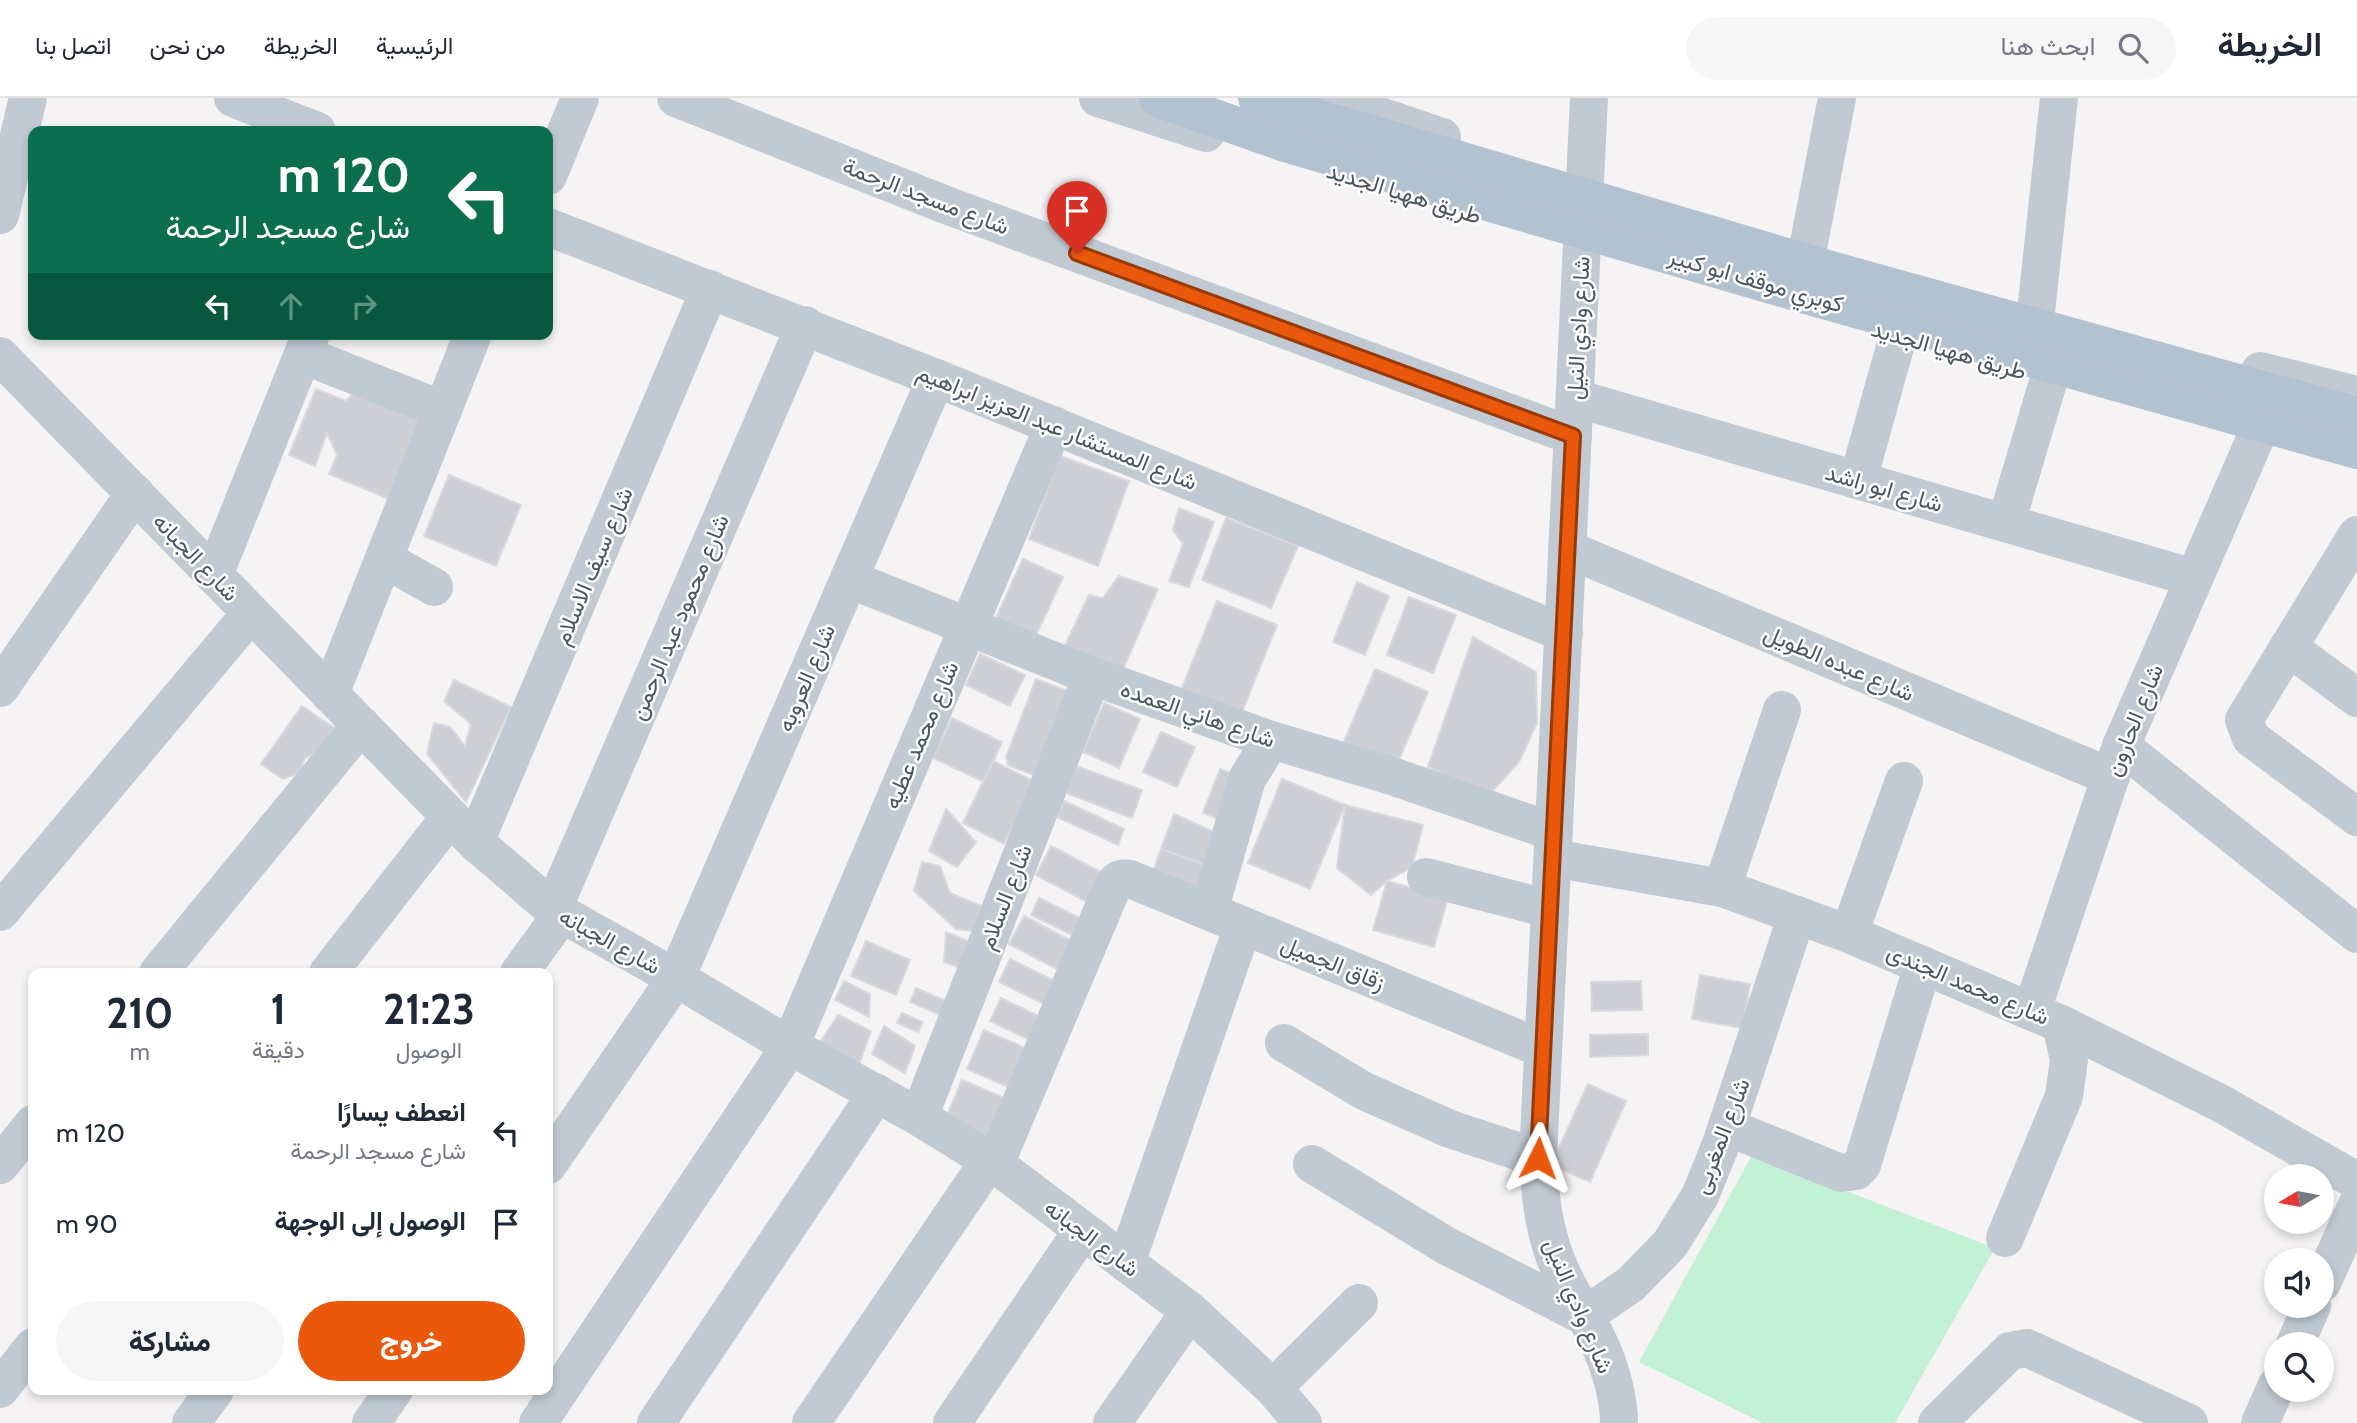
<!DOCTYPE html>
<html lang="ar">
<meta charset="utf-8">
<style>
body{margin:0;font-family:Cabin,Vazirmatn,sans-serif;background:#f6f6f7;color:#1f2937;direction:rtl;height:100vh;display:flex;flex-direction:column;font-size:26px;white-space:nowrap}
*{box-sizing:border-box;margin:0}
p{font-size:23px;color:#747a83}
.icon{flex:none;width:38px;height:38px;fill:none;stroke:currentColor;stroke-width:2;stroke-linecap:round;stroke-linejoin:round}
.map{position:relative;flex:1;overflow:hidden;direction:ltr}
.details{position:absolute;left:28px;top:870px;width:525px;height:427px;display:flex;flex-direction:column;background:#fff;border-radius:14px;box-shadow:0 4px 10px #0003;direction:rtl}
.details>*{flex:none}
.banner{position:absolute;left:28px;top:28px;width:525px;height:214px;border-radius:14px;box-shadow:0 4px 10px #0003;direction:rtl;background:#0b6e4f;color:#fff;overflow:hidden}
.needle{width:46px;rotate:260deg}
.tools{position:absolute;left:2264px;top:1066px;display:grid;gap:14px}
.tools a{display:grid;place-items:center;width:70px;height:70px;border-radius:50%;background:#fff;box-shadow:0 4px 10px #0003;font-size:35px}
.pin{position:absolute;display:grid;place-items:center;width:60px;height:60px;color:#fff;margin:-72px -30px;border-radius:50% 50% 50% 0;rotate:-45deg;box-shadow:0 0 7px #0007}
.pin .icon{rotate:45deg}
.me{position:absolute;width:77px;margin:-38px;rotate:3deg;stroke-linejoin:round;filter:drop-shadow(0 0 5px #0008)}
.turn{display:flex;align-items:center;gap:24px;height:147px;padding:0 28px;font-size:32px}
.turn .icon{width:91px;height:91px;stroke-width:2.5}
.turn b{display:block;font-size:49px;line-height:60px}
.lanes{display:flex;align-items:center;height:66px;padding:0 28px;background:#0003;justify-content:center;gap:35px;direction:ltr}
.lanes .off{opacity:.35}
.eta{display:flex;justify-content:space-evenly;align-items:center;height:119px;text-align:center}
.eta b{font-size:42px;font-weight:800;line-height:49px}
.cta{display:flex;gap:14px;margin-top:auto;padding:14px 28px}
.cta a{flex:1;height:80px;border-radius:42px;background:#ea580c;color:#fff;font-size:28px;font-weight:800;line-height:80px;text-align:center}
.cta a+a{background:#f6f6f7;color:#1f2937}
ul{padding:0;list-style:none}
li{display:flex;align-items:center;gap:21px;height:91px;padding:0 28px}
li div{flex:1}
li b{display:block;font-size:26px}
li em{font-style:normal}
header{display:flex;align-items:center;gap:42px;box-sizing:border-box;height:98px;padding:0 35px;background:#fff;border-bottom:2px solid #e0e1e3}
header strong{font-size:33px}
nav{display:flex;gap:38px;margin-inline-start:auto;font-size:24px}
.search{width:490px;height:63px;background:#f6f6f7;display:flex;align-items:center;gap:18px;box-sizing:border-box;padding:0 24px;border-radius:38px;color:#747a83;font-size:26px}
.map>svg:first-child{display:block}
</style>
<header>
<strong>الخريطة</strong>
<div class="search"><svg class="icon" aria-label="search" viewBox="0 0 24 24"><circle cx="10" cy="10" r="6"/><path d="M15 15l6 6"/></svg>ابحث هنا</div>
<nav><a>الرئيسية</a><a>الخريطة</a><a>من نحن</a><a>اتصل بنا</a></nav>
</header>
<div class="map">
<svg width="2357" height="1325" viewBox="0 0 2357 1325">
<rect width="100%" height="100%" fill="#f5f3f3"/>
<path fill="#c3f1d5" d="M 1752,1057 L 1995,1150 L 1895,1325 L 1763,1325 L 1639,1264 Z"/>
<g fill="#cdcfd5" stroke="#d7d9de" stroke-width="2">
<path d="M 359,289 L 436,322 L 401,406 L 329,376 L 337,357 L 327,335 L 315,368 L 289,357 L 316,291 L 346,303 Z"/>
<path d="M 1060,358 L 1129,383 L 1098,468 L 1029,441 Z"/>
<path d="M 449,377 L 521,407 L 496,468 L 424,438 Z"/>
<path d="M 1179,410 L 1214,424 L 1189,489 L 1169,483 L 1183,446 L 1173,432 Z"/>
<path d="M 1226,420 L 1298,448 L 1271,510 L 1202,482 Z"/>
<path d="M 1023,461 L 1063,479 L 1034,542 L 994,524 Z"/>
<path d="M 1119,478 L 1158,491 L 1121,576 L 1062,554 L 1089,497 L 1103,500 Z"/>
<path d="M 1357,484 L 1389,498 L 1365,557 L 1333,544 Z"/>
<path d="M 1409,499 L 1456,517 L 1433,575 L 1387,557 Z"/>
<path d="M 1217,503 L 1277,527 L 1240,619 L 1180,595 Z"/>
<path d="M 1473,539 L 1536,574 L 1537,625 L 1519,664 L 1488,698 L 1428,669 Z"/>
<path d="M 980,556 L 1025,577 L 1010,608 L 966,587 Z"/>
<path d="M 1375,571 L 1428,594 L 1392,678 L 1339,655 Z"/>
<path d="M 1036,581 L 1075,596 L 1043,681 L 1008,667 L 1006,659 Z"/>
<path d="M 454,582 L 511,609 L 466,704 L 427,656 L 434,625 L 450,629 L 465,648 L 471,626 L 444,603 Z"/>
<path d="M 1104,605 L 1140,621 L 1119,670 L 1083,654 Z"/>
<path d="M 302,608 L 334,630 L 317,654 L 305,660 L 299,675 L 283,681 L 261,666 Z"/>
<path d="M 952,620 L 1002,644 L 984,684 L 933,660 Z"/>
<path d="M 1161,634 L 1195,649 L 1177,689 L 1143,674 Z"/>
<path d="M 993,663 L 1035,684 L 1004,746 L 963,725 Z"/>
<path d="M 1073,667 L 1142,692 L 1132,720 L 1063,694 Z"/>
<path d="M 1220,671 L 1247,681 L 1231,726 L 1203,715 Z"/>
<path d="M 1282,681 L 1345,707 L 1310,791 L 1248,765 Z"/>
<path d="M 1064,703 L 1124,731 L 1118,747 L 1057,719 Z"/>
<path d="M 1345,707 L 1423,727 L 1412,769 L 1387,783 L 1371,797 L 1337,770 Z"/>
<path d="M 946,711 L 976,744 L 957,769 L 929,753 Z"/>
<path d="M 1174,716 L 1219,736 L 1206,767 L 1161,751 Z"/>
<path d="M 1051,748 L 1103,775 L 1089,805 L 1036,777 Z"/>
<path d="M 1161,751 L 1206,767 L 1197,793 L 1152,776 Z"/>
<path d="M 922,764 L 940,768 L 950,795 L 981,808 L 973,833 L 956,831 L 914,793 Z"/>
<path d="M 1387,783 L 1448,800 L 1434,849 L 1373,832 Z"/>
<path d="M 1039,800 L 1080,820 L 1072,837 L 1031,817 Z"/>
<path d="M 1024,818 L 1081,848 L 1066,876 L 1009,846 Z"/>
<path d="M 946,834 L 971,844 L 961,870 L 944,864 Z"/>
<path d="M 866,843 L 910,862 L 896,897 L 851,878 Z"/>
<path d="M 1010,861 L 1061,886 L 1050,909 L 999,884 Z"/>
<path d="M 1700,877 L 1750,886 L 1742,930 L 1692,921 Z"/>
<path d="M 844,883 L 870,896 L 869,919 L 835,902 Z"/>
<path d="M 1641,883 L 1642,912 L 1592,913 L 1591,884 Z"/>
<path d="M 916,890 L 962,910 L 950,921 L 910,904 Z"/>
<path d="M 1001,900 L 1047,922 L 1036,945 L 990,923 Z"/>
<path d="M 902,915 L 923,924 L 918,934 L 897,925 Z"/>
<path d="M 838,917 L 871,933 L 858,969 L 817,949 Z"/>
<path d="M 884,928 L 915,948 L 905,975 L 872,956 Z"/>
<path d="M 984,932 L 1032,953 L 1015,992 L 967,971 Z"/>
<path d="M 1648,936 L 1648,957 L 1590,959 L 1590,937 Z"/>
<path d="M 962,982 L 1009,1002 L 992,1041 L 945,1022 Z"/>
<path d="M 1588,986 L 1626,1003 L 1590,1084 L 1551,1067 Z"/>
</g>
<g fill="none" stroke-linecap="round" stroke-linejoin="round">
<g stroke="#c1cad2" stroke-width="38">
<path d="M 233,0 L 317,33"/>
<path d="M 676,0 L 946,107 L 1573,338"/>
<path d="M 1098,0 L 1206,35"/>
<path d="M 1327,0 L 1442,39"/>
<path d="M 1589,0 L 1538,1060 C 1540,1100 1544,1138 1562,1176 C 1573,1200 1589,1222 1600,1247 C 1610,1269 1619,1300 1619,1325"/>
<path d="M 548,78 L 580,0"/>
<path d="M 0,117 L 28,0"/>
<path d="M 548,129 L 936,280 L 1564,535"/>
<path d="M 1808,150 L 1837,0"/>
<path d="M 2036,214 L 2059,0"/>
<path d="M 303,257 L 443,312"/>
<path d="M 0,258 L 475,744 L 553,811 L 676,880 L 790,948 L 919,1019 L 995,1066 L 1190,1213 L 1273,1290 L 1303,1325"/>
<path d="M 2260,273 L 2357,297"/>
<path d="M 1575,300 L 2194,480"/>
<path d="M 1858,382 L 1898,238"/>
<path d="M 2006,425 L 2049,281"/>
<path d="M 2357,437 L 2244,622 L 2251,640 L 2357,719"/>
<path d="M 1567,451 L 2111,679"/>
<path d="M 384,461 L 434,489"/>
<path d="M 214,477 L 311,236"/>
<path d="M 849,481 L 1092,578 L 1271,642 L 1392,678 L 1554,734"/>
<path d="M 2288,549 L 2357,600"/>
<path d="M 0,590 L 135,395"/>
<path d="M 330,596 L 473,236"/>
<path d="M 2121,648 L 2357,836"/>
<path d="M 475,744 L 710,191"/>
<path d="M 1553,760 L 1722,790 L 1849,836 L 2061,926 L 2220,1005 L 2357,1083"/>
<path d="M 1426,779 L 1550,811"/>
<path d="M 1722,790 L 1782,612"/>
<path d="M 553,811 L 805,227"/>
<path d="M 1209,813 L 1247,681 L 1271,642"/>
<path d="M 0,814 L 251,515"/>
<path d="M 1849,836 L 1904,683"/>
<path d="M 158,875 L 361,627"/>
<path d="M 328,875 L 450,719"/>
<path d="M 519,875 L 562,816"/>
<path d="M 2032,912 L 2121,648 L 2256,339"/>
<path d="M 1284,945 L 1364,993 L 1450,1031 L 1538,1060"/>
<path d="M 919,1019 L 1092,578"/>
<path d="M 1727,1029 L 1841,1075 L 1856,1073 L 1862,1067 L 1923,867"/>
<path d="M 995,1066 L 1112,790 C 1116,782 1120,779 1130,781 L 1543,951"/>
<path d="M 1312,1066 L 1445,1147 L 1584,1218 L 1631,1186 L 1670,1146 L 1700,1098 L 1721,1046 L 1797,817"/>
<path d="M 0,1067 L 33,1026"/>
<path d="M 548,1067 L 676,880 L 936,280"/>
<path d="M 2005,1140 L 2064,998 L 2069,962 L 2061,926"/>
<path d="M 1126,1165 L 1243,828"/>
<path d="M 2322,1185 L 2357,1107"/>
<path d="M 2295,1246 L 2312,1208"/>
<path d="M 1273,1290 L 1359,1205"/>
<path d="M 0,1291 L 33,1249"/>
<path d="M 191,1325 L 215,1292"/>
<path d="M 371,1325 L 394,1292"/>
<path d="M 538,1325 L 790,948 L 1054,327"/>
<path d="M 656,1325 L 877,995"/>
<path d="M 811,1325 L 989,1063"/>
<path d="M 952,1325 L 1082,1133"/>
<path d="M 1112,1325 L 1190,1213"/>
<path d="M 1937,1325 L 2010,1253 L 2027,1250 L 2189,1325"/>
<path d="M 2260,1325 L 2277,1287"/>
</g>
<g stroke="#b3c2d1" stroke-width="38">
<path d="M 1158,0 L 1285,45 L 1806,197 L 2357,352"/>
<path d="M 1257,0 L 1297,14 L 1820,169 L 2357,318"/>
</g>
</g>
<g fill="none" stroke-linecap="round" stroke-linejoin="round">
<defs>
<path id="route" d="M 1077,155 L 1573,338 L 1538,1060"/>
</defs>
<use href="#route" stroke="#983908" stroke-width="18"/>
<use href="#route" stroke="#ea580c" stroke-width="12"/>
</g>
<g text-anchor="middle" stroke-width="5" stroke-linejoin="round" paint-order="stroke">
<g font-size="23" fill="#4a5661" stroke="#fff">
<text transform="translate(1404 95) rotate(17)" y="8">طريق ههيا الجديد</text>
<text transform="translate(926 98) rotate(21)" y="8">شارع مسجد الرحمة</text>
<text transform="translate(1756 182) rotate(16)" y="8">كوبري موقف ابو كبير</text>
<text transform="translate(1578 230) rotate(-87)" y="8">شارع وادي النيل</text>
<text transform="translate(1949 252) rotate(16)" y="8">طريق ههيا الجديد</text>
<text transform="translate(1057 329) rotate(22)" y="8">شارع المستشار عبد العزيز ابراهيم</text>
<text transform="translate(1884 390) rotate(16)" y="8">شارع ابو راشد</text>
<text transform="translate(196 459) rotate(46)" y="8">شارع الجبانه</text>
<text transform="translate(593 468) rotate(-67)" y="8">شارع سيف الاسلام</text>
<text transform="translate(679 519) rotate(-67)" y="8">شارع محمود عبد الرحمن</text>
<text transform="translate(1839 565) rotate(23)" y="8">شارع عبده الطويل</text>
<text transform="translate(806 580) rotate(-67)" y="8">شارع العروبه</text>
<text transform="translate(1198 616) rotate(19)" y="8">شارع هاني العمده</text>
<text transform="translate(2134 622) rotate(-68)" y="8">شارع الحارون</text>
<text transform="translate(921 637) rotate(-67)" y="8">شارع محمد عطيه</text>
<text transform="translate(1005 799) rotate(-69)" y="8">شارع السلام</text>
<text transform="translate(610 843) rotate(29)" y="8">شارع الجبانه</text>
<text transform="translate(1333 865) rotate(22)" y="8">زقاق الجميل</text>
<text transform="translate(1968 886) rotate(23)" y="8">شارع محمد الجندى</text>
<text transform="translate(1721 1038) rotate(-69)" y="8">شارع المغربى</text>
<text transform="translate(1092 1140) rotate(37)" y="8">شارع الجبانه</text>
<text transform="translate(1579 1208) rotate(67)" y="8">شارع وادي النيل</text>
</g>
</g>
</svg>
<div class="tools">
<a><svg class="needle" viewBox="-14 -14 28 28"><path d="M0-13l5 13h-10z" fill="#e53935"/><path d="M0 13l5-13h-10z" fill="#747a83"/></svg></a>
<a><svg class="icon" aria-label="sound" viewBox="0 0 24 24"><path d="M4 9h4l5-4v14l-5-4H4zM17 9q2 3 0 6"/></svg></a>
<a><svg class="icon" aria-label="search" viewBox="0 0 24 24"><circle cx="10" cy="10" r="6"/><path d="M15 15l6 6"/></svg></a>
</div>
<div class="pin" style="left:1077px;top:155px;background:#d93025"><svg class="icon" aria-label="arrive" viewBox="0 0 24 24"><path d="M6 21V4h12l-3 4 3 4H6"/></svg></div>
<svg class="me" style="left:1538px;top:1060px" viewBox="-20 -20 40 40"><path d="M0-17L14 15 0 8-14 15z" fill="#ea580c" stroke="#fff" stroke-width="4"/></svg>
<div class="banner">
<div class="turn"><svg class="icon" aria-label="left" viewBox="0 0 24 24"><path d="M17 20v-9H6M10 6l-5 5 5 5"/></svg><div><b>120 m</b>شارع مسجد الرحمة</div></div>
<div class="lanes"><svg class="icon" aria-label="left" viewBox="0 0 24 24"><path d="M17 20v-9H6M10 6l-5 5 5 5"/></svg><svg class="icon off" aria-label="ahead" viewBox="0 0 24 24"><path d="M12 20V5M6 11l6-6 6 6"/></svg><svg class="icon off" aria-label="right" viewBox="0 0 24 24"><path d="M7 20v-9h11M14 6l5 5-5 5"/></svg></div>
</div>
<section class="details">
<div class="eta">
<div><b>21:23</b><p>الوصول</p></div>
<div><b>1</b><p>دقيقة</p></div>
<div><b>210</b><p>m</p></div>
</div>
<ul>
<li><svg class="icon" aria-label="left" viewBox="0 0 24 24"><path d="M17 20v-9H6M10 6l-5 5 5 5"/></svg><div><b>انعطف يسارًا</b><p>شارع مسجد الرحمة</p></div><em>120 m</em></li>
<li><svg class="icon" aria-label="arrive" viewBox="0 0 24 24"><path d="M6 21V4h12l-3 4 3 4H6"/></svg><div><b>الوصول إلى الوجهة</b></div><em>90 m</em></li>
</ul>
<div class="cta"><a>خروج</a><a>مشاركة</a></div>
</section>
</div>
